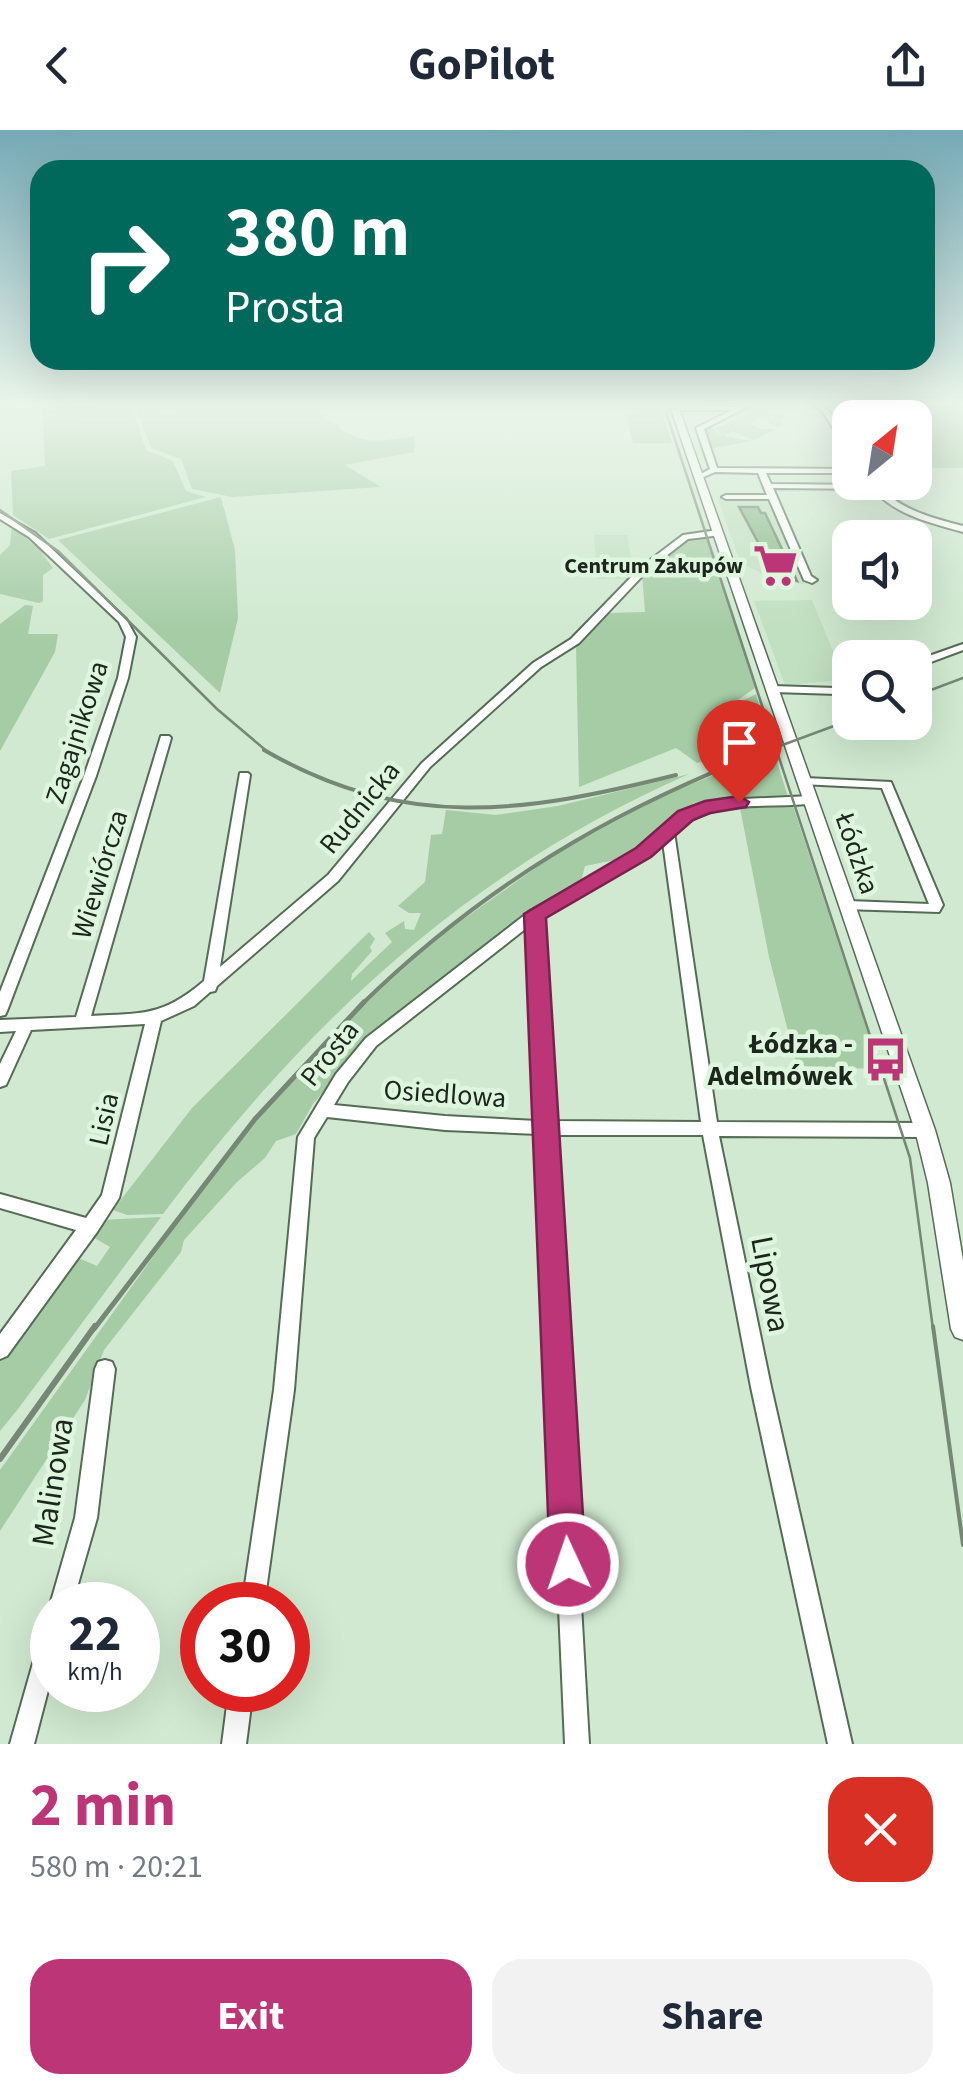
<!DOCTYPE html>
<meta charset="utf-8">
<style>
body{margin:0;font-family:"Source Sans 3",sans-serif;background:#f2f2f3;color:#1f2937;height:100vh;display:flex;flex-direction:column;font-size:38px;white-space:nowrap}
*{box-sizing:border-box;margin:0}
p{font-size:32px;color:#747a83}
.icon{flex:none;width:55px;height:55px;fill:none;stroke:currentColor;stroke-width:2;stroke-linecap:round;stroke-linejoin:round}
.map{position:relative;height:1614px;overflow:hidden}
.details{display:flex;flex-direction:column;background:#fff;flex:1}
.details>*{flex:none}
.hud{position:absolute;left:30px;top:30px;width:905px;height:210px;border-radius:30px;box-shadow:0 10px 40px #0002;background:#00695c;color:#fff;overflow:hidden}
.needle{width:65px;rotate:30deg}
.tools{position:absolute;left:832px;top:270px;display:grid;gap:20px}
.tools a{display:grid;place-items:center;width:100px;height:100px;border-radius:20px;background:#fff;box-shadow:0 10px 40px #0002;font-size:50px}
.speed{position:absolute;left:30px;top:1452px;display:flex;gap:20px;font-size:50px;font-weight:700;text-align:center}
.speed>*{display:grid;place-content:center;width:130px;height:130px;border-radius:50%;background:#fff;box-shadow:0 10px 40px #0002;line-height:1}
.speed small{font-size:25px;font-weight:400}
.speed .limit{border:15px solid #d22;background:#fff;color:#111}
.pin{position:absolute;display:grid;place-items:center;width:85px;height:85px;color:#fff;margin:-102px -42px;border-radius:50% 50% 50% 0;rotate:-45deg;box-shadow:0 0 10px #0007}
.pin .icon{rotate:45deg}
.me{position:absolute;width:110px;margin:-55px;rotate:357deg;stroke-linejoin:round;filter:drop-shadow(0 0 8px #0008)}
.turn{display:flex;align-items:center;gap:35px;height:210px;padding:0 30px;font-size:45px}
.turn .icon{width:130px;height:130px;stroke-width:2.5}
.turn b{display:block;font-size:70px;line-height:85px}
.round{display:grid;place-items:center;flex:none;width:105px;height:105px;border-radius:30px;background:#f2f2f3}
.headline{display:flex;align-items:center;justify-content:space-between;height:170px;padding:0 30px}
h1{font-size:60px;font-weight:700;line-height:75px;color:#bc3577}
.cta{display:flex;gap:20px;margin-top:auto;padding:20px 30px}
.cta a{flex:1;height:115px;border-radius:30px;background:#bc3577;color:#fff;font-size:40px;font-weight:700;line-height:115px;text-align:center}
.cta a+a{background:#f2f2f3;color:#1f2937}
header{display:flex;justify-content:space-between;align-items:center;height:130px;padding:0 30px;background:#fff;font-size:45px;font-weight:700}
.map>svg:first-child{display:block}
</style>
<header><svg class="icon" aria-label="back" viewBox="0 0 24 24"><path d="M15 5l-7 7 7 7"/></svg>GoPilot<svg class="icon" aria-label="share" viewBox="0 0 24 24"><path d="M12 15V3M7 8l5-5 5 5M5 13v7h14v-7"/></svg></header>
<div class="map">
<svg width="963" height="1614" viewBox="0 0 963 1614">
<rect width="100%" height="100%" fill="#d0e9d0"/>
<g fill="#c1dfc1">
<path d="M 718,369 L 766,369 L 805,454 L 783,452 L 741,434 Z"/>
<path d="M 594,405 L 627,405 L 634,443 L 629,449 L 597,449 Z"/>
<path d="M 812,470 L 845,550 L 785,555 L 754,471 Z"/>
</g>
<g fill="#a5cca5">
<path d="M 42,273 L 131,273 L 146,320 L 173,331 L 186,361 L 206,367 L 49,409 L 13,385 L 11,341 L 45,336 Z"/>
<path d="M 134,273 L 153,273 L 162,284 L 182,282 L 183,273 L 326,273 L 313,278 C 357,313 361,315 415,306 L 414,322 L 345,335 L 381,357 L 232,367 L 192,359 L 181,329 L 151,318 Z"/>
<path d="M 634,273 L 659,273 L 672,313 L 633,313 L 625,283 L 637,283 Z"/>
<path d="M 847,273 L 963,273 L 963,338 L 931,338 L 915,316 L 915,288 L 850,288 L 850,299 L 845,298 L 828,275 Z"/>
<path d="M 766,276 L 774,293 L 772,283 L 785,287 L 780,290 L 783,295 L 778,297 L 758,289 L 750,294 L 762,299 L 776,299 L 754,310 L 732,301 L 724,306 L 751,311 L 709,319 L 704,298 L 710,295 L 723,308 L 716,298 Z"/>
<path d="M 221,367 L 235,420 L 238,488 L 220,563 L 58,410 Z"/>
<path d="M 12,396 L 39,419 L 53,438 L 43,445 L 43,471 L 39,473 L 0,464 L 0,425 L 10,415 Z"/>
<path d="M 706,404 L 755,558 L 716,585 L 756,564 L 768,608 L 697,633 L 676,618 L 579,657 L 576,516 L 608,483 L 645,482 L 642,444 L 682,416 L 687,407 Z"/>
<path d="M 25,475 L 33,476 L 28,504 L 58,504 L 55,522 L 0,621 L 0,494 Z"/>
<path d="M 774,622 L 788,667 L 694,673 L 630,727 L 585,736 L 580,755 L 363,915 L 313,974 L 296,1004 L 276,1011 L 265,1028 L 237,1052 L 184,1110 L 181,1122 L 104,1220 L 85,1270 L 0,1401 L 0,1340 L 211,1046 L 284,957 L 356,881 L 445,802 L 557,723 L 668,663 Z"/>
<path d="M 689,644 C 467,742 308,891 163,1084 L 127,1085 L 113,1080 L 192,978 L 369,802 L 375,809 L 370,817 L 372,821 L 352,844 L 351,851 L 392,812 L 385,803 L 404,791 L 405,799 L 414,800 L 421,783 L 409,783 L 398,776 L 425,752 L 431,705 L 442,704 L 446,680 L 496,685 L 558,676 Z"/>
<path d="M 792,673 L 876,927 L 872,928 L 875,939 L 797,936 L 769,827 L 740,678 Z"/>
<path d="M 161,1087 L 18,1279 L 0,1301 L 0,1224 L 70,1131 L 81,1129 L 97,1136 L 110,1117 L 91,1106 L 100,1090 Z"/>
</g>
<path fill="#89b989" stroke="#6b826b" stroke-width="2.5" d="M 739,377 L 758,377 L 761,383 L 765,383 L 797,451 L 764,440 L 760,429 L 767,429 Z"/>
<g fill="none" stroke-linecap="round" stroke-linejoin="round">
<defs>
<g id="minor">
<path d="M 747,273 L 755,273 L 704,299 L 717,338 L 850,339 L 850,343 L 766,343 L 771,354 L 869,355 L 868,352 L 876,352 C 896,379 932,388 963,396 L 963,402 C 931,393 895,385 873,359 L 773,358 L 811,446 L 817,450 L 812,453 L 804,450 L 769,369 L 726,369 L 722,367 L 726,365 L 767,365 L 758,343 L 715,342 L 699,349 L 695,347 L 710,339 L 696,298 L 732,280 L 675,280 L 672,278 L 675,276 L 737,277 Z"/>
<path d="M 811,273 C 829,274 850,304 850,321 L 846,319 L 823,282 Z"/>
<path d="M 0,383 L 35,403 L 126,489 L 136,507 L 128,548 L 96,646 L 7,881 L 5,885 L 0,886 L 0,862 L 84,646 L 118,548 L 126,507 L 119,492 L 29,407 L 0,389 Z"/>
<path d="M 718,400 L 722,403 L 721,405 L 688,409 L 648,440 L 579,513 L 541,537 L 430,637 L 338,751 L 217,856 L 215,861 L 210,862 L 194,876 L 161,891 L 119,1068 L 97,1102 L 7,1226 L 0,1229 L 0,1204 L 76,1100 L 0,1078 L 0,1064 L 86,1088 L 102,1065 L 145,894 L 31,900 L 6,955 L 0,957 L 0,934 L 16,901 L 0,902 L 0,890 L 76,887 L 161,606 L 169,606 L 171,608 L 91,886 C 142,883 162,887 204,851 L 240,643 L 248,643 L 250,645 L 220,837 L 328,745 L 422,633 L 533,533 L 571,509 L 642,436 L 683,405 Z"/>
<path d="M 963,514 L 963,520 L 915,538 L 915,531 Z"/>
<path d="M 850,553 L 850,560 L 837,564 L 773,562 L 768,559 L 773,556 L 836,558 Z"/>
<path d="M 805,648 L 891,652 L 943,775 L 939,782 L 843,779 L 841,776 L 843,773 L 848,771 L 929,774 L 882,658 L 801,654 L 799,652 L 801,650 Z"/>
<path d="M 811,666 L 817,670 L 815,673 C 765,680 716,666 674,702 L 717,992 L 925,993 L 931,995 L 933,1000 L 931,1005 L 925,1007 L 719,1006 L 771,1257 L 852,1614 L 828,1614 L 751,1257 L 703,1005 L 554,1005 L 589,1614 L 565,1614 L 538,1004 L 445,1000 L 327,987 L 314,1008 L 294,1260 L 264,1475 L 242,1475 L 274,1260 L 298,1007 L 336,944 L 366,908 L 530,781 L 640,719 L 682,683 L 722,670 ZM 663,712 L 701,992 L 554,991 L 542,786 L 648,725 ZM 529,796 L 537,991 L 445,986 L 334,975 L 348,952 L 376,916 Z"/>
<path d="M 105,1230 L 112,1232 L 115,1239 L 97,1388 L 72,1475 L 52,1475 L 52,1481 L 50,1475 L 75,1388 L 95,1239 L 98,1232 Z"/>
<path d="M 52,1494 L 52,1545 L 34,1614 L 10,1614 L 41,1505 L 44,1497 Z"/>
<path d="M 229,1560 L 253,1560 L 246,1614 L 222,1614 Z"/>
</g>
<path id="major" d="M 669,273 L 677,273 L 935,1000 L 950,1053 L 963,1130 L 963,1210 L 955,1207 L 951,1199 L 928,1053 L 915,1000 Z"/>
</defs>
<use href="#minor" stroke="#556b55" stroke-width="4"/>
<use href="#major" stroke="#556b55" stroke-width="3"/>
<use href="#minor" fill="#fff" fill-rule="evenodd"/>
<use href="#major" fill="#fff" fill-rule="evenodd"/>
<path stroke="#768776" stroke-width="2.5" d="M 734,273 L 678,275 L 666,282 L 910,1028 L 933,1199"/>
<path stroke="#768776" stroke-width="4" d="M 933,1196 L 963,1415"/>
<g stroke="#768776" stroke-width="2.5">
<path d="M 0,380 L 58,421 L 217,579 L 269,623"/>
<path d="M 915,566 L 963,548"/>
<path d="M 761,623 L 850,590"/>
</g>
<g stroke="#768776" stroke-width="4">
<path d="M 264,620 C 406,702 524,683 676,645"/>
<path d="M 361,875 C 482,757 611,680 768,620"/>
</g>
<path stroke="#768776" stroke-width="5" d="M 94,1199 L 255,989 L 364,872"/>
<path stroke="#768776" stroke-width="6" d="M 0,1329 L 95,1196"/>
</g>
<linearGradient id="sky" x2="0" y2="1"><stop stop-color="#75a9b6"/><stop offset="0.55" stop-color="#eaf5ea"/><stop offset="1" stop-color="#eaf5ea" stop-opacity="0"/></linearGradient>
<rect width="963" height="499" fill="url(#sky)"/>
<path fill="#bc3577" stroke="#7a224d" stroke-width="2.5" d="M 739,666 L 749,672 L 746,677 L 710,683 L 693,690 L 651,727 L 546,788 L 586,1434 L 581,1447 L 568,1452 L 555,1447 L 550,1434 L 524,784 L 636,718 L 678,681 L 705,671 Z"/>
<defs>
<symbol id="supermarket-bare" viewBox="-9 -9 18 18"><path d="M-6-5.5h2.5l.6 2H6L4.5 2H-2.5L-4.4-4H-6ZM-1.5 3.2a1.3 1.3 0 1 0 .1 0ZM3 3.2a1.3 1.3 0 1 0 .1 0Z" fill="#bc3577" stroke="#ddf6dd" stroke-width="2.5" paint-order="stroke"/></symbol>
<symbol id="bus-bare" viewBox="-9 -9 18 18"><path d="M-5-6H5V4H4V6H2V4H-2V6H-4V4H-5ZM-3.5-4V0h7V-4ZM-3.5 1.2v1.5H-2V1.2ZM2 1.2v1.5H3.5V1.2Z" fill="#bc3577" stroke="#ddf6dd" stroke-width="2.5" paint-order="stroke"/></symbol>
</defs>
<g fill-rule="evenodd">
<use href="#supermarket-bare" x="744" y="404" width="63" height="63"/>
<use href="#bus-bare" x="854" y="898" width="63" height="63"/>
</g>
<g text-anchor="middle" stroke-width="9" stroke-linejoin="round" paint-order="stroke">
<g font-size="22" font-weight="bold" fill="#1d261d" stroke="#ddf6dd" text-anchor="end">
<text x="743" y="443">Centrum Zakupów</text>
</g>
<g font-size="28" fill="#1d261d" stroke="#ddf6dd">
<text transform="translate(76 602) rotate(-72)" y="10">Zagajnikowa</text>
<text transform="translate(359 677) rotate(-51)" y="10">Rudnicka</text>
<text transform="translate(858 723) rotate(71)" y="10">Łódzka</text>
<text transform="translate(99 744) rotate(-73)" y="10">Wiewiórcza</text>
<text transform="translate(329 923) rotate(-51)" y="10">Prosta</text>
<text transform="translate(445 963) rotate(4)" y="10">Osiedlowa</text>
<text transform="translate(103 989) rotate(-77)" y="10">Lisia</text>
</g>
<g font-size="28" font-weight="bold" fill="#1d261d" stroke="#ddf6dd" text-anchor="end">
<text x="853" y="923">Łódzka -<tspan x="853" dy="32">Adelmówek</tspan></text>
</g>
<g font-size="32" fill="#1d261d" stroke="#ddf6dd">
<text transform="translate(771 1154) rotate(79)" y="11">Lipowa</text>
<text transform="translate(52 1352) rotate(-81)" y="11">Malinowa</text>
</g>
</g>
</svg>
<div class="tools">
<a><svg class="needle" viewBox="-14 -14 28 28"><path d="M0-13l5 13h-10z" fill="#e53935"/><path d="M0 13l5-13h-10z" fill="#747a83"/></svg></a>
<a><svg class="icon" aria-label="sound" viewBox="0 0 24 24"><path d="M4 9h4l5-4v14l-5-4H4zM17 9q2 3 0 6"/></svg></a>
<a><svg class="icon" aria-label="search" viewBox="0 0 24 24"><circle cx="10" cy="10" r="6"/><path d="M15 15l6 6"/></svg></a>
</div>
<div class="speed"><div>22<small>km/h</small></div><div class="limit">30</div></div>
<div class="pin" style="left:739px;top:672px;background:#d93025"><svg class="icon" aria-label="arrive" viewBox="0 0 24 24"><path d="M6 21V4h12l-3 4 3 4H6"/></svg></div>
<svg class="me" style="left:568px;top:1434px" viewBox="-20 -20 40 40"><circle r="17" fill="#bc3577" stroke="#fff" stroke-width="3"/><path d="M0-11L8 9 0 5-8 9z" fill="#fff"/></svg>
<div class="hud">
<div class="turn"><svg class="icon" aria-label="right" viewBox="0 0 24 24"><path d="M7 20v-9h11M14 6l5 5-5 5"/></svg><div><b>380 m</b>Prosta</div></div>
</div>
</div>
<section class="details">
<div class="headline"><div><h1>2 min</h1><p>580 m · 20:21</p></div><a class="round" style="background:#d93025;color:#fff"><svg class="icon" aria-label="close" viewBox="0 0 24 24"><path d="M6 6l12 12M18 6L6 18"/></svg></a></div>
<div class="cta"><a>Exit</a><a>Share</a></div>
</section>
